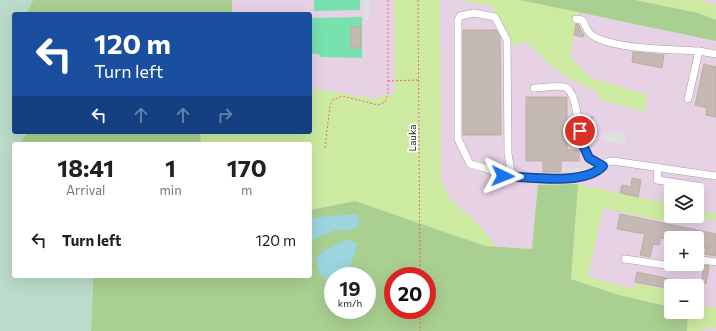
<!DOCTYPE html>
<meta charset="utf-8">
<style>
body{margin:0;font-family:Commissioner,sans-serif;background:#f2f2f2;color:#202124;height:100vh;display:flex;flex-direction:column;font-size:15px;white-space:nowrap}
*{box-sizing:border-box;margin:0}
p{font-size:13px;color:#757577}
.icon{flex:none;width:22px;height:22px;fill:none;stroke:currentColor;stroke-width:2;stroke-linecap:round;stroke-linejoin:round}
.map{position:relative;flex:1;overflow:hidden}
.drawer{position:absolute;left:12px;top:142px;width:300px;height:136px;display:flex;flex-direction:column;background:#fff;border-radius:4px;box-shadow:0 4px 16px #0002}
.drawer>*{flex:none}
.banner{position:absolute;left:12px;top:12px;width:300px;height:122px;border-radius:4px;box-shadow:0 4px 16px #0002;background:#1a4fa0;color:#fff;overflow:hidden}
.buttons{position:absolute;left:664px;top:183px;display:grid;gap:8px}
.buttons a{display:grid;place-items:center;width:40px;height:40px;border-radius:4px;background:#fff;box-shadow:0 4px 16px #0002;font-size:20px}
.speed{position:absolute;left:324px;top:267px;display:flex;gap:8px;font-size:20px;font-weight:700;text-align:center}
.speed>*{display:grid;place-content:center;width:52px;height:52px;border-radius:50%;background:#fff;box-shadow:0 4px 16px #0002;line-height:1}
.speed small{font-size:10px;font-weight:400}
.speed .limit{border:6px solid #d22;background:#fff;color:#111}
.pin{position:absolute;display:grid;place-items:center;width:34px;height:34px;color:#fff;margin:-17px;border:2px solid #fff;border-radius:50%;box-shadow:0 1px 4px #0007}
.me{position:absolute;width:44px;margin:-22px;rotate:92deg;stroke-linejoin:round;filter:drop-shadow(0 0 3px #0008)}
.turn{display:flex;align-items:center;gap:14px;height:84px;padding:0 16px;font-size:18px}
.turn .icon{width:52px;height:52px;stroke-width:2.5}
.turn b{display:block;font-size:28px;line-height:34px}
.lanes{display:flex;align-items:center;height:38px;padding:0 16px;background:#0003;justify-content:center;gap:20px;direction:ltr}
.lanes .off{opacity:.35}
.eta{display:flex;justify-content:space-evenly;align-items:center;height:68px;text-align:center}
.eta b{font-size:24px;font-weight:700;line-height:28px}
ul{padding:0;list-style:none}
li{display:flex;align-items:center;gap:12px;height:60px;padding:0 16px}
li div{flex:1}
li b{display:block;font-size:15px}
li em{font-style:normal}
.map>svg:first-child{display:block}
</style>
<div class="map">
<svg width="716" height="331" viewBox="0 0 716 331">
<rect width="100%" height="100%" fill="#ede7df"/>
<path fill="#e7d1e5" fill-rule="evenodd" d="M 232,0 L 716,0 L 716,331 L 687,331 L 688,312 L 697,312 L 697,286 L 671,286 L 671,307 L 571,279 L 538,185 L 533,249 L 485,246 L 355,201 L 310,210 L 310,144 L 201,144 L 200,132 L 310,132 L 310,14 L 232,14 ZM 671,190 L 697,190 L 697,216 L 671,216 ZM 671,238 L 697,238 L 697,264 L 671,264 Z"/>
<g fill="#cceba1">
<path d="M 394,0 L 440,0 L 441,180 L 450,199 L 478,224 L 497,247 L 485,246 L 355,201 L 310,210 L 310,144 L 201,144 L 200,132 L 310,132 L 310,88 L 377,99 L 382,95 L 395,94 Z"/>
<path d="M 461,0 L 520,0 L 578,12 L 570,56 L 591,78 L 648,95 L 645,112 L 597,98 L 597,91 L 568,78 L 549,64 L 525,41 L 515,47 L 492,6 Z"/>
<path d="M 635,0 L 699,0 L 716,5 L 716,20 L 698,13 Z"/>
<path d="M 578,184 L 671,204 L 672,216 L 670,222 L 603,208 L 588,277 L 634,289 L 635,283 L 671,291 L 671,307 L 619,295 L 571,279 Z"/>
<path d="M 697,210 L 716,214 L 716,221 L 690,216 L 697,216 Z"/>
<path d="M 697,304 L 716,308 L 716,328 L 708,327 L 702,331 L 687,331 L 688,312 L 697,312 Z"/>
</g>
<g fill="#a9cf91" fill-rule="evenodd">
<path d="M 33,0 L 232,0 L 232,14 L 26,14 Z"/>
<path d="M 520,0 L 635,0 L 698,13 L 716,20 L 716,41 Z"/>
<path d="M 27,132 L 200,132 L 201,144 L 20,144 Z"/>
<path d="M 578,184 L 571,279 L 619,295 L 671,307 L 671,312 L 688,312 L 687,331 L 91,331 L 93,276 L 310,276 L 310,210 L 355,201 L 485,246 L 532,249 L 538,185 ZM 333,276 L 367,276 L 367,310 L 333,310 ZM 393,276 L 427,276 L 427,310 L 393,310 Z"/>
</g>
<path fill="#bbdcca" d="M 0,0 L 33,0 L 26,14 L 14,14 L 14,39 L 12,43 L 14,45 L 14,132 L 27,132 L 20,144 L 14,144 L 14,276 L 93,276 L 91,331 L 0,331 Z"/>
<g fill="#78e2af">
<path d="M 314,0 L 360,0 L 360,10 L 314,11 Z"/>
<path d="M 362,17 L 362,58 L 320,57 L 319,54 L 310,54 L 310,18 Z"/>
</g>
<g fill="#dfdfdf">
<rect x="364" y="0" width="6" height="19"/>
<path d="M 604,131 L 628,135 L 625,139 L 627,144 L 604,141 L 601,137 Z"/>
<path d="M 562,168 L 593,168 L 589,172 L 562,172 Z"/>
</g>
<g fill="#9cd5de">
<path d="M 354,214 L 358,215 L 359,224 L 357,227 L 346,231 L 336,230 L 325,234 L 314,239 L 310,243 L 310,218 Z"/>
<path d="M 345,240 L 357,242 C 356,254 350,265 345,276 L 333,276 L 333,284 C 321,278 319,272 316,259 L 323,251 Z"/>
</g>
<g fill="#c5b9b3" stroke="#bfaca1">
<path d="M 576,24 L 579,25 L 581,31 L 584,34 L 583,37 L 574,35 Z"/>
<rect x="351" y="27" width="10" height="21"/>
<path d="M 463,30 L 496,30 L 500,37 L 501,135 L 463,135 Z"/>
<path d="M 633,52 L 664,55 L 662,68 L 632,62 Z"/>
<path d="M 704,64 L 716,67 L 716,117 L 706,115 L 707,108 L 695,105 Z"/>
<path d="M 526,97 L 567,97 L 567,150 L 579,150 L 579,161 L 561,161 L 561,172 L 543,172 L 543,161 L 526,161 Z"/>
<rect x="587" y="117" width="6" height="10"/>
<path d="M 632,178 L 641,180 L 638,197 L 620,193 L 622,185 L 631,187 Z"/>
<path d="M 667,190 L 671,191 L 671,204 L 664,202 Z"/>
<path d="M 620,214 L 716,234 L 716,256 L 705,254 L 706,248 L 697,246 L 697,238 L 671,238 L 671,240 L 661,238 L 659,245 L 653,244 L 650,257 L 640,255 L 645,234 L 617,229 Z"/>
<path d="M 704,265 L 709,266 L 706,284 L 701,283 Z"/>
<path d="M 637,272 L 679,281 L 678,286 L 671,286 L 671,289 L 635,282 Z"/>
</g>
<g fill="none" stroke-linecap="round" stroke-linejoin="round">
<defs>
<g id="minor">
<path d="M 576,19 L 582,20 C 586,25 586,31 592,35 C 611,49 673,50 699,51"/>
<path d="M 534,88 C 542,88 559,85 565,87 C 581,94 576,146 590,159 C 593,162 599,164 603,166"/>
<path d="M 688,99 L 699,51 L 716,54"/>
<path d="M 658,167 L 657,180 L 698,186"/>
<path d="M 516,177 L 511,171 L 508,154 L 507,40 L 495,17 L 474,13 L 460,16 L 458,20 L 458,139 L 470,164 L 485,168 L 503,176 L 573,179 L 592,175 L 599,170 L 607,162 L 613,161 L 716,176"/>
<path d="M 625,259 L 672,266 L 676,264"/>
<path d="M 697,259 L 716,262"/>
</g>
</defs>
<use href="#minor" stroke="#a2a2a2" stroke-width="8"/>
<g stroke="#ff605e" stroke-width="1" stroke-dasharray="2 2" stroke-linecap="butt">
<path d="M 418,0 L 420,276"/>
<path d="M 388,81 L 418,80"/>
<path d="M 325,148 L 330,106 L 333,100 L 342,96 L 378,105 L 385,102 L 388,94 L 388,0"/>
<path d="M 420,310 L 420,331"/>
</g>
<use href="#minor" stroke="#fff" stroke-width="7"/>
</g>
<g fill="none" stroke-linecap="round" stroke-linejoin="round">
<defs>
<path id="route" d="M 503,176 C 529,177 584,186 603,166 L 589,158 L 583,145 L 580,131"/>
</defs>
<use href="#route" stroke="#114b97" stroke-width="10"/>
<use href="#route" stroke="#1a73e8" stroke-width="7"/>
</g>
<g text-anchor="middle" stroke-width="3.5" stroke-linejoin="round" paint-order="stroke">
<g font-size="10" fill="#1b1b1b" stroke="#fff">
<text transform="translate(412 138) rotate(-90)" y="4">Lauka</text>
</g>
</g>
</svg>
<div class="buttons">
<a><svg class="icon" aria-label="layers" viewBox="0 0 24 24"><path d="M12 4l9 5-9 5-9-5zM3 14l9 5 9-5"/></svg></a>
<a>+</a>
<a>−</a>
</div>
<div class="speed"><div>19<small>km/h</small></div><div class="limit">20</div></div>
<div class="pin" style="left:580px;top:131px;background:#d93025"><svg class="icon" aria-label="arrive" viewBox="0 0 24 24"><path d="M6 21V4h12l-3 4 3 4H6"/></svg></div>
<svg class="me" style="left:503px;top:176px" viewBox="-20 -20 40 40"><path d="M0-17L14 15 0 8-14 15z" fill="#1a73e8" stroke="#fff" stroke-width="4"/></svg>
<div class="banner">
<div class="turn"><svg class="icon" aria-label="left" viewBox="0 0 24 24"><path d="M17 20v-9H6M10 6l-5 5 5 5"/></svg><div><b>120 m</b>Turn left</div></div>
<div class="lanes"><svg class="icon" aria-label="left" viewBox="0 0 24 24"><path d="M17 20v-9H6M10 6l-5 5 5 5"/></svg><svg class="icon off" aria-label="ahead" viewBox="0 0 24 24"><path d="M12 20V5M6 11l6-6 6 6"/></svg><svg class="icon off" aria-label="ahead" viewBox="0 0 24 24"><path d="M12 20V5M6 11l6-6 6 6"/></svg><svg class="icon off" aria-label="right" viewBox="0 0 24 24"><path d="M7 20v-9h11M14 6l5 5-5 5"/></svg></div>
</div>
<section class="drawer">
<div class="eta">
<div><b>18:41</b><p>Arrival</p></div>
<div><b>1</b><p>min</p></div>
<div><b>170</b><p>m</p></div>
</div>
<ul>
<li><svg class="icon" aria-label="left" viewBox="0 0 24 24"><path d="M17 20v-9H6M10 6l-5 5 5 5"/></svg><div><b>Turn left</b></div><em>120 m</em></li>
</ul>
</section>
</div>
